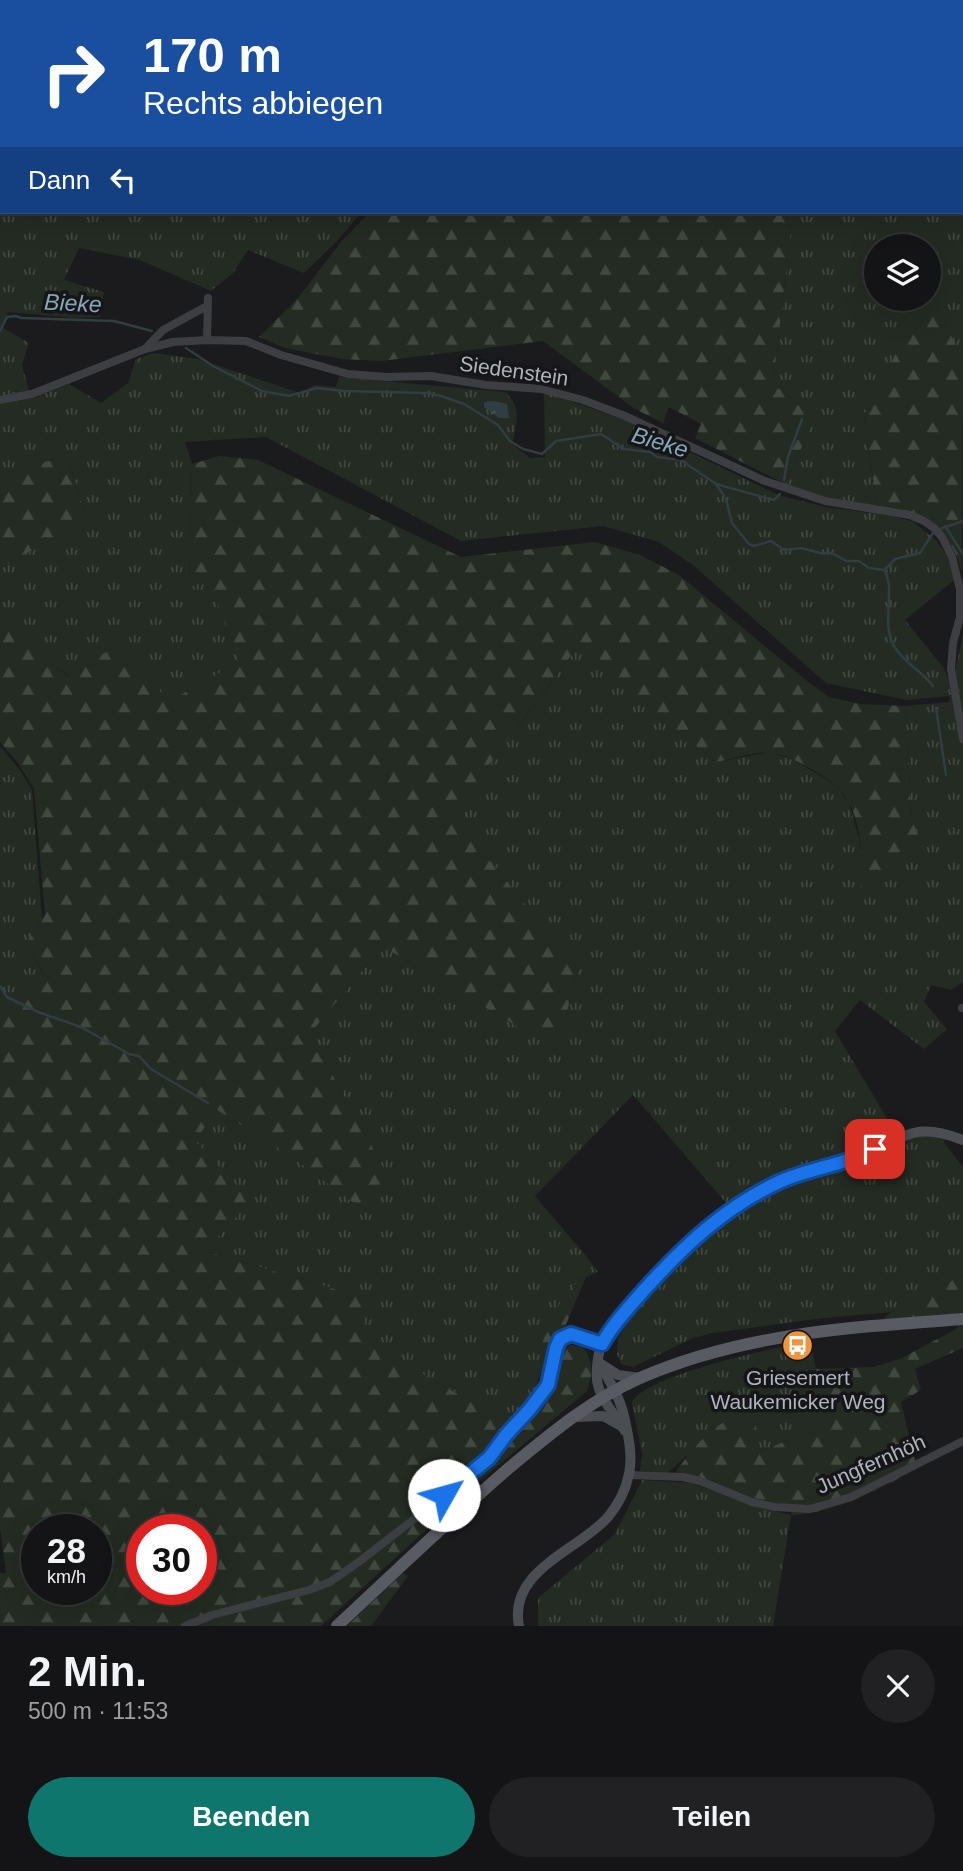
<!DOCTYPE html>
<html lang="de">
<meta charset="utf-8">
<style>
body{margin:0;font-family:Arial,sans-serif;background:#212123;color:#f1f3f6;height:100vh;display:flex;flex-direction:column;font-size:26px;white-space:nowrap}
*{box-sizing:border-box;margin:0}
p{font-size:23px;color:#9d9ea1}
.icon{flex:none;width:38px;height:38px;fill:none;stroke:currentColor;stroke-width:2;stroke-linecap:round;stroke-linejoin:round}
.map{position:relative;height:1626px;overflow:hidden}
.drawer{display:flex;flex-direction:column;background:#141416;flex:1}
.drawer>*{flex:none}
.banner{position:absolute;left:0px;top:0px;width:964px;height:214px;box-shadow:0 7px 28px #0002,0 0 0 2px #333335;background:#1a4fa0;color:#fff;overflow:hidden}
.buttons{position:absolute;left:864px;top:234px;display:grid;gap:14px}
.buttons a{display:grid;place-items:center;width:77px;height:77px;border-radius:50%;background:#141416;box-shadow:0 7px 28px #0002,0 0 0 2px #333335;font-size:35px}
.speed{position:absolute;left:21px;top:1514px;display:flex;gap:14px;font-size:35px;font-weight:700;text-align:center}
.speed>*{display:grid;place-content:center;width:91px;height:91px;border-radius:50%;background:#141416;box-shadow:0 7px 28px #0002,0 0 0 2px #333335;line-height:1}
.speed small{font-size:18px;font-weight:400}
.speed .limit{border:10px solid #d22;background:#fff;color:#111}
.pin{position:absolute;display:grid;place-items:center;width:60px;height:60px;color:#fff;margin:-30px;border-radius:14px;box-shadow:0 4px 10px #0006}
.me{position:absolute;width:77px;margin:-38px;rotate:52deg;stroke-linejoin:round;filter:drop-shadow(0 0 5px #0008)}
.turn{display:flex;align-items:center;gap:24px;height:147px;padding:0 28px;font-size:32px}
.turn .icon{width:91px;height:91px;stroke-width:2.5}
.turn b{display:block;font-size:49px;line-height:60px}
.then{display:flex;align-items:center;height:66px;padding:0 28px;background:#0003;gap:14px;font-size:26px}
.round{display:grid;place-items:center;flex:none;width:74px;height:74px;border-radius:37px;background:#212123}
.overview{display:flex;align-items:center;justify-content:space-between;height:119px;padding:0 28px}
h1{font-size:42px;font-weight:600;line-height:52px}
.action{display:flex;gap:14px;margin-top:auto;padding:14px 28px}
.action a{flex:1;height:80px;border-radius:42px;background:#0f766e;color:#fff;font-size:28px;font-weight:600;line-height:80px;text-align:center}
.action a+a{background:#212123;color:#f1f3f6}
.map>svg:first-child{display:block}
</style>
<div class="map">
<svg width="963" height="1626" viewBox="0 0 963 1626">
<defs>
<pattern id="grass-tufts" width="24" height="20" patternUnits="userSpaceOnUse" patternTransform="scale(1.75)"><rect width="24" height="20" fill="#232b22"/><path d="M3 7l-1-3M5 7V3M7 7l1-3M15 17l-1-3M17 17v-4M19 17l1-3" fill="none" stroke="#404840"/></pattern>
<pattern id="forest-firs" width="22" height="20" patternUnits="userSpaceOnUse" patternTransform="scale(1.75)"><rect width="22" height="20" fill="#232b22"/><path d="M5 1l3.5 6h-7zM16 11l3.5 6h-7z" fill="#404840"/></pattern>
<pattern id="water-ripples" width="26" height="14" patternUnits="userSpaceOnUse" patternTransform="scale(1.75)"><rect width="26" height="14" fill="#303d41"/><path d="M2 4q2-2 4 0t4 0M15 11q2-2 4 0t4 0" fill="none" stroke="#4b575a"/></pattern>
</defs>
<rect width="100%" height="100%" fill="#1b1b1d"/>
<g fill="url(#grass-tufts)" fill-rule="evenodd">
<path d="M 0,0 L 963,0 L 963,351 L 957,348 L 936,303 L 895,355 L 864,415 L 877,506 L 827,500 L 785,484 L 815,418 L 773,384 L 793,212 L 962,212 L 962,2 L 2,2 L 2,212 L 362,212 L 337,241 L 304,273 L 248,250 L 233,273 L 211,291 L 140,260 L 79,248 L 64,280 L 104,292 L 100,317 L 76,318 L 8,312 L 3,328 L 29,343 L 22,365 L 29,391 L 0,398 ZM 877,247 L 929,247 L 929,299 L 877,299 Z"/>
<path d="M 154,353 L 198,359 L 300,393 L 314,385 L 336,387 L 339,377 L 505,392 C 522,408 517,423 512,444 L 530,458 L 545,457 L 544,392 L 624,420 L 778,495 L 825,507 L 886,515 L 912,521 L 937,541 L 948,558 L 954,580 L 905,620 L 943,667 L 952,687 L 963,634 L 963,982 L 951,990 L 931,985 L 924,1002 L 947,1029 L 924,1049 L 860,1000 L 835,1031 L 898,1137 L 942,1131 L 945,1144 L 963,1167 L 963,1275 L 891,1312 L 815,1319 L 713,1333 L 693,1338 L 633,1367 L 621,1364 L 617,1354 L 618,1338 L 635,1311 L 677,1262 L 735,1213 L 633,1095 L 535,1196 L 586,1256 L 598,1272 L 579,1280 L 541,1350 L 542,1371 L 532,1395 L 524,1406 L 510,1415 L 490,1413 L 365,1340 L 365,1298 L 205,1251 L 195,1141 L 217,1110 L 290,1155 L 358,1206 L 389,1178 L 310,1034 L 382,946 L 557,1050 L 578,970 L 452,814 L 577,648 L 716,762 L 769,752 L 792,759 L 828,780 L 839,789 L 849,803 L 859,838 L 862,862 L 860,891 L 923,850 L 912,819 L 905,706 L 949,702 L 950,696 L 906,700 L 826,683 L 693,565 L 659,542 L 603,526 L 461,541 L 266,437 L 185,442 L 192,464 L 189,587 L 209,579 L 240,662 L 168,702 L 121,642 L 70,677 L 42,657 L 0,603 L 0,568 L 87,520 L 67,456 L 0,474 L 0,404 L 34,398 L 69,384 L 101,403 L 128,383 L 136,359 Z"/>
<path d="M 0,746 L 20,770 L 32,790 L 42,919 L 26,943 L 45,977 L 9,1004 L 0,1004 Z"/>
<path d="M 810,1340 L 816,1369 L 813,1404 L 822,1425 L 760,1452 L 716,1426 L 705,1440 L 667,1473 L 640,1471 L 642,1453 L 632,1403 C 642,1375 779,1348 810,1340 Z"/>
<path d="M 642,1480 L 692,1483 L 750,1505 L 791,1515 L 773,1626 L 538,1626 L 538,1598 L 615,1534 Z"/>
</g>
<g fill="url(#forest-firs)" fill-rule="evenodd">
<path d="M 370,212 L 793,212 L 773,384 L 815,418 L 785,484 L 695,438 L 701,424 L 669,407 L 663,423 L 635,409 L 543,341 L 381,361 L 342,359 L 285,348 L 259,337 L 298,298 L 340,243 Z"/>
<path d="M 936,303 L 957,348 L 963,351 L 962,572 C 947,520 923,520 877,506 L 864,415 L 895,355 Z"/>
<path d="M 67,456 L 87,520 L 0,568 L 0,474 Z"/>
<path d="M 219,456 L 258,460 L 461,557 L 595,542 L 640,555 L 679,575 L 807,681 L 829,697 L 860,704 L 905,706 L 912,819 L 924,850 L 860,892 C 863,858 863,813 838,788 C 829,779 817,772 806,766 C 795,760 783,754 770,753 C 754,751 733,759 716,762 L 576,649 L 452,814 L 578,970 L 557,1050 L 382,946 L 310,1034 L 389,1178 L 358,1206 L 290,1155 L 217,1110 L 195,1141 L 251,1201 L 205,1251 L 365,1298 L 365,1340 L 490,1413 L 511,1415 C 526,1404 539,1391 542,1372 C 543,1365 540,1357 541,1350 C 545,1327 564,1286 586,1277 L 565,1327 L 556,1340 L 563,1350 L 571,1345 L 583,1347 C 594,1363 593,1373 587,1391 L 476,1484 L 321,1626 L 0,1626 L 0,1573 L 6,1573 L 0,1527 L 0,1004 L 9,1004 L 45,976 L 26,943 L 45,915 L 34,789 L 18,763 L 0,742 L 0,603 L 42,657 L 69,677 L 121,642 L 168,702 L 239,662 L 209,579 L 189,588 L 192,464 ZM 37,1530 L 96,1530 L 96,1589 L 37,1589 ZM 142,1530 L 201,1530 L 201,1589 L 142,1589 Z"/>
<path d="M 963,1275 L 963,1319 L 875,1326 L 891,1312 Z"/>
<path d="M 963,1320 L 963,1348 L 915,1369 L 921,1390 L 901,1402 L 917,1469 C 876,1490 838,1513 791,1515 L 792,1506 L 750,1497 L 676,1472 C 687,1455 712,1424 732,1419 C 739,1418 747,1418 754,1417 L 761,1452 L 821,1425 L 813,1404 L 816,1369 L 874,1367 L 900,1359 L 956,1329 Z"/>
<path d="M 403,1573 L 408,1576 L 371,1626 L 347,1626 Z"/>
</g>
<path fill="url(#water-ripples)" d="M 494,401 L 507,404 L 509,418 L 499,418 L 484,407 L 484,402 Z"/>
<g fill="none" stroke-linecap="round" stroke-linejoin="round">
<g stroke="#303d41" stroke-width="2.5">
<path d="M 399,2 L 399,0"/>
<path d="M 0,331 L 7,317 L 16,316 L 21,318 L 114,321 L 152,331"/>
<path d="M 186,348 L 213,366 L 262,391 L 289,396 L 317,388 L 344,391 L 427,393 L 441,396 L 464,404 L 490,420 L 498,425 L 510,441 L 523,449 L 542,454 L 556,441 L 601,434 L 624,449 L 650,452 L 657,457 L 681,460 L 716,484 L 726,499 L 732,523 L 749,544 L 754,546 L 771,541 L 784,550 L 801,548 L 820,553 L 832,553 L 846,561 L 859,561 L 869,568 L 885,570 L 895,559 L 920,553 L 933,533"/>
<path d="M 784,480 L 788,457 L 802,419"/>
<path d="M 716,484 L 774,500 L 780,494"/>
<path d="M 945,526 L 963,554"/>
<path d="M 940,529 L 963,521"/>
<path d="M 885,570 C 886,575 889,581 889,586 C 890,604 884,630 894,646 C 904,663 922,671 933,686"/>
<path d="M 936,708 L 946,775"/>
<path d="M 0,986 L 7,997 L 38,1012 L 81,1027 L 129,1054 L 139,1056 L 151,1069 L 208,1103"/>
</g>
<g stroke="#3c3e42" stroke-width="8">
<path d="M 207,340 L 208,298"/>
<path d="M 145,349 L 163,330 L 207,306"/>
<path d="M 0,400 L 32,394 L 145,349 L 173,342 L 207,340 L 246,341 L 281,355 L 348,374 L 387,377 L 431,376 L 486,385 L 541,389 L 583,400 L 625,416 L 765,481 L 825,501 L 910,515 L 924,521 L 934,528 L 942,537 L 952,557 L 960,589 L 960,617 L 953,643 L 951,669 L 963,739"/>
<path d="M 962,1008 L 963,1008"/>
<path d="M 629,1475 L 683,1477 L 700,1481 L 752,1502 L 775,1507 L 810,1509 L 851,1497 L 963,1441"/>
<path d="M 185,1626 L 212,1615 L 309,1590 L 330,1582 L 360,1561 L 466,1479 L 489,1458 L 548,1385 L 556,1347 L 560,1339 L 571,1333 L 602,1344"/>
</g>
<g stroke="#4a4d52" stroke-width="10">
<path d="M 601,1364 L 618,1375 L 640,1378"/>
<path d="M 574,1417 L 603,1416 L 621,1426"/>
<path d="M 625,1431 C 616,1416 599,1398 597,1380 C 596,1370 598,1352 602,1343 C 606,1334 615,1326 621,1318 C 652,1278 689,1237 730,1209 C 744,1199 762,1190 777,1183 C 803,1171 832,1167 858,1158 C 904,1141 909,1119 963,1140"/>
<path d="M 519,1626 C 508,1570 578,1551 608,1517 C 618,1505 626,1489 629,1474 C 633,1455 628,1434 624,1416 C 620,1397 608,1379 599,1362"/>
</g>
<path stroke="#585b61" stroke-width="12" d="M 337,1626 C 394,1573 450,1519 509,1468 C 550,1434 592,1399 640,1378 C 743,1333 853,1327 963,1319"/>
</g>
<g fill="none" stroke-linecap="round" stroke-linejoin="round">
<defs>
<path id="route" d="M 444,1495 L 489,1458 L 506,1435 L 530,1409 L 548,1385 L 556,1348 L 560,1339 L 571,1334 L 602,1344 C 613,1324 630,1306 645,1289 C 684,1246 725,1207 779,1182 C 810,1168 845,1165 875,1149"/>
</defs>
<use href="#route" stroke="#114b97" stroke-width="18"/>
<use href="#route" stroke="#1a73e8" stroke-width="12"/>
</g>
<defs>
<symbol id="bus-disc" viewBox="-11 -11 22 22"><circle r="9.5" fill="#f1943e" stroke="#161618"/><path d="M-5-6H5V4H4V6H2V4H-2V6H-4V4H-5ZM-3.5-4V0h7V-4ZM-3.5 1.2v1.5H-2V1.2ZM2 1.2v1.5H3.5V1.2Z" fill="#fff"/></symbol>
</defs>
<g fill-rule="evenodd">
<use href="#bus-disc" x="780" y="1328" width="35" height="35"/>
</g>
<g text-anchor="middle" stroke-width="7" stroke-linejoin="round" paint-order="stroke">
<g font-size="21" fill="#adb5bc" stroke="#161618">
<text transform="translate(514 371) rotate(8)" y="7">Siedenstein</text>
<text transform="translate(871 1464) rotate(-24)" y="7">Jungfernhöh</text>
</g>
<g font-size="21" fill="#adb5bc" stroke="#161618">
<text x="798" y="1385">Griesemert<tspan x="798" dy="24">Waukemicker Weg</tspan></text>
</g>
<g font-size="23" font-style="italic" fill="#85a8b6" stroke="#161618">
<text transform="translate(73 303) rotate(3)" y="8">Bieke</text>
<text transform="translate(660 442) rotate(17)" y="8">Bieke</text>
</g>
</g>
</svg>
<div class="buttons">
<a><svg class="icon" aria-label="layers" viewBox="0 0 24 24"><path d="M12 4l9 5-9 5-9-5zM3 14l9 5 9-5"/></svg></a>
</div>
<div class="speed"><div>28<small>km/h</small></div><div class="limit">30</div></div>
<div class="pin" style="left:875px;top:1149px;background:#d93025"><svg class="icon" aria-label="arrive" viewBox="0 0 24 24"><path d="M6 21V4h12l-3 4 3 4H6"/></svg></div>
<svg class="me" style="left:444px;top:1495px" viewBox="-20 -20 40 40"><circle r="19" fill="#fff"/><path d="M0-13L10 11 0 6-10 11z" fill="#1a73e8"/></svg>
<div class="banner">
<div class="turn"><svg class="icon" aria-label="right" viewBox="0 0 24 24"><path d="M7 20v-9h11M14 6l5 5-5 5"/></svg><div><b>170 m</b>Rechts abbiegen</div></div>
<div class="then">Dann<svg class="icon" aria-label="left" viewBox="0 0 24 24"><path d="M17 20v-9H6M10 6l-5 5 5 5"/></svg></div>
</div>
</div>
<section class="drawer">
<div class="overview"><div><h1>2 Min.</h1><p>500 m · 11:53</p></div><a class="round"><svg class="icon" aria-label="close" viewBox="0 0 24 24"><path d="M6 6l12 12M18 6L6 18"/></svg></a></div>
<div class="action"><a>Beenden</a><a>Teilen</a></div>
</section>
